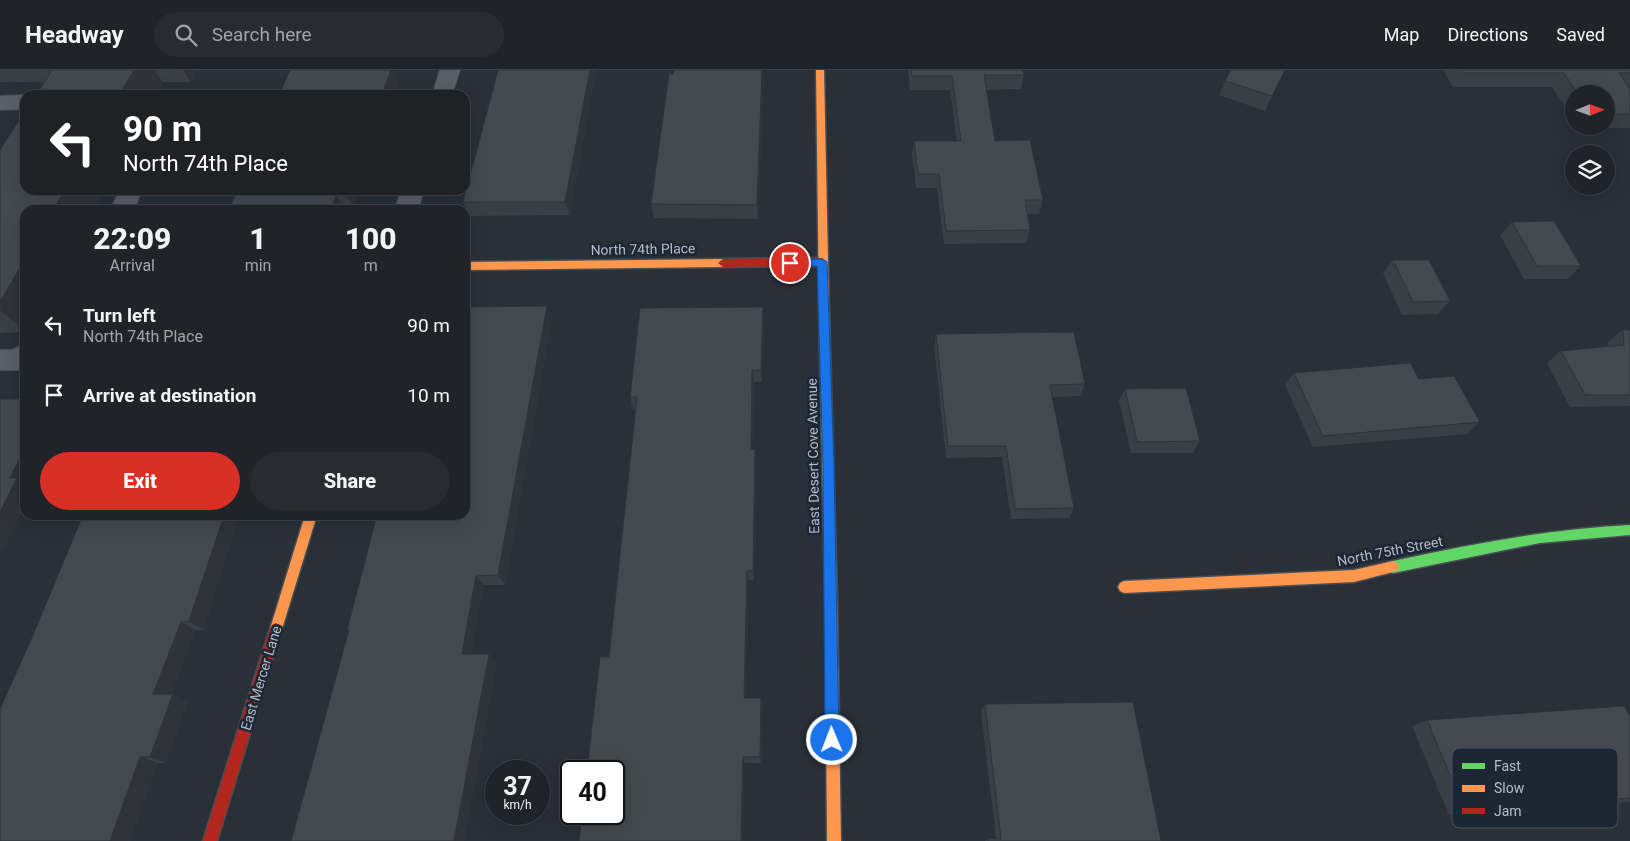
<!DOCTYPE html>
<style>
body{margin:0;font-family:Roboto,sans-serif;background:#282c32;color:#f1f3f6;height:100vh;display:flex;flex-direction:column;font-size:19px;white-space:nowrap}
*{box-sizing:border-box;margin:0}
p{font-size:16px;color:#a2a4a8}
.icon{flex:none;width:28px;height:28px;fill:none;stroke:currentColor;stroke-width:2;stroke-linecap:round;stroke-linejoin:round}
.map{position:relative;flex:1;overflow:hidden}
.panel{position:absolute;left:20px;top:135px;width:450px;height:315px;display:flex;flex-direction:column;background:#20242a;border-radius:15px;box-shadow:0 5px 20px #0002,0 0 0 1px #3d4147}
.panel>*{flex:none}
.hud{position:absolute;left:20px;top:20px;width:450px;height:105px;border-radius:15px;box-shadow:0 5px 20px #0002,0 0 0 1px #3d4147;background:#202124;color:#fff;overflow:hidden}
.needle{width:32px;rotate:89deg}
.controls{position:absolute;left:1565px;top:15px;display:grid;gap:10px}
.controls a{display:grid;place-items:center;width:50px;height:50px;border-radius:50%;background:#20242a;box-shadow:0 5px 20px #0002,0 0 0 1px #3d4147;font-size:25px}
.speed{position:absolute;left:485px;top:690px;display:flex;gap:10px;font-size:25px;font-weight:700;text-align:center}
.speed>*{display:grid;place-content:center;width:65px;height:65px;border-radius:50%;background:#20242a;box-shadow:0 5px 20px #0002,0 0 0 1px #3d4147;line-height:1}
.speed small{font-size:12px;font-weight:400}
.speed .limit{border:2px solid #111;border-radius:8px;background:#fff;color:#111}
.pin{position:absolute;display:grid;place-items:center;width:42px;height:42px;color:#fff;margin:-21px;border:2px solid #fff;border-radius:50%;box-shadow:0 1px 5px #0007}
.me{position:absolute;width:55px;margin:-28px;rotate:359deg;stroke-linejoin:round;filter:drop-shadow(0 0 4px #0008)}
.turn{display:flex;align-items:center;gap:18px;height:105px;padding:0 20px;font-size:22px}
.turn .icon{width:65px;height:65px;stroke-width:2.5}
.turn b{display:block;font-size:35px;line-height:42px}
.eta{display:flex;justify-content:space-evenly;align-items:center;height:85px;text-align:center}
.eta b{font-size:30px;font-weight:800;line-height:35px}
.primary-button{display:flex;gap:10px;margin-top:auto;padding:10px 20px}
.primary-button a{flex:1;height:58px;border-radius:30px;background:#d93025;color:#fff;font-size:20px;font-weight:800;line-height:58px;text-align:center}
.primary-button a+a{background:#282c32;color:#f1f3f6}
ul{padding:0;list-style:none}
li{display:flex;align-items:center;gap:15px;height:70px;padding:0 20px}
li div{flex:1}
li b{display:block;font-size:19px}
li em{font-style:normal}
header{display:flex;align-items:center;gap:30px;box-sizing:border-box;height:70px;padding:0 25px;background:#20242a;border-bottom:1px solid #3d4147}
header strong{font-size:24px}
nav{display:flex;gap:28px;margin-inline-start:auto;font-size:18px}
.search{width:350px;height:45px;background:#282c32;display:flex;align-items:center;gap:12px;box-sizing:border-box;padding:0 18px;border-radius:28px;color:#a2a4a8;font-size:19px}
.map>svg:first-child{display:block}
</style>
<header>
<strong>Headway</strong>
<div class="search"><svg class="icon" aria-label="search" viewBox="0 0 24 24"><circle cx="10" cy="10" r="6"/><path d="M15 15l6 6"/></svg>Search here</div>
<nav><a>Map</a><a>Directions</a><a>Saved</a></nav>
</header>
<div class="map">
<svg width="1630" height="771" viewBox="0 0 1630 771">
<rect width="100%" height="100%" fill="#2a3038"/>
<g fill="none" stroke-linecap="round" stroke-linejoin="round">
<defs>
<g id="street">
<path d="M 440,0 L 460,0 L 452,25 L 432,25 Z"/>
<path d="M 25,25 L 25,39 L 0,40 L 0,26 Z"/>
<path d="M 120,120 L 142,120 L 134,140 L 110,140 Z"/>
<path d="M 402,120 L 424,120 L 418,140 L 394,140 Z"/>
<path d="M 25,274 L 25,298 L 17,300 L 0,300 L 0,280 L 12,280 Z"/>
</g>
<g id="fast">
<path d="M 824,236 L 829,240 L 837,526 L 835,530 L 831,532 L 827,530 L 825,526 L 819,240 Z"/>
<path d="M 1630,455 L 1630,465 L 1540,473 L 1393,503 L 1389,501 L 1387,497 L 1389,493 L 1393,491 C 1472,474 1550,459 1630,455 Z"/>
</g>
<g id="slow">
<path d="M 816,0 L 824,0 L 829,240 L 824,244 L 819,240 Z"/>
<path d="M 723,189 L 728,193 L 723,197 L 465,200 L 465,192 Z"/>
<path d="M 305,445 L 317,445 L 282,559 L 280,563 L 276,565 L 272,563 L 270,559 Z"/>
<path d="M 1393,491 L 1397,493 L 1399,497 L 1397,501 L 1354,512 L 1124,523 L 1120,521 L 1118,517 L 1120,513 L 1124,511 L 1354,500 Z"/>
<path d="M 831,520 L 835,522 L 837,526 L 841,771 L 827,771 L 825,526 L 827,522 Z"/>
</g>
<g id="jam">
<path d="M 822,188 L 827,192 L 822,196 L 723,197 L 718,193 L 723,189 Z"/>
<path d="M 276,553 L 280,555 L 282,559 L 217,771 L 203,771 L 270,559 L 272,555 Z"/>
</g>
</defs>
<use href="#street" stroke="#484c53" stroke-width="2"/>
<use href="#fast" stroke="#484c53" stroke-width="3"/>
<use href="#slow" stroke="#484c53" stroke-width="3"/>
<use href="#jam" stroke="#484c53" stroke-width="3"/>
<use href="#street" fill="#5a5e66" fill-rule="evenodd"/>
<use href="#fast" fill="#63d668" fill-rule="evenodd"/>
<use href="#slow" fill="#ff974d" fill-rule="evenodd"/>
<use href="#jam" fill="#b3261e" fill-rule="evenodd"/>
</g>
<g fill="#3a3f45">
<path d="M 0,0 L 197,0 L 191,12 L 0,12 Z"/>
<path d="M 498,0 L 596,0 L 570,145 L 469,146 L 463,132 Z"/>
<path d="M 764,0 L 758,149 L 654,148 L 651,134 Z"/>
<path d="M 908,0 L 1023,0 L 1024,5 L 1021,19 L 986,20 L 995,71 L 1043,130 L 1039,144 L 1027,144 L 1030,160 L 1026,173 L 944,174 L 937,118 L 916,118 L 912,85 L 914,71 L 957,71 L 950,20 L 910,20 Z"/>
<path d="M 1443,0 L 1630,0 L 1630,17 L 1629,17 L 1630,19 L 1630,58 L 1580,58 L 1578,56 L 1606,56 L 1606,24 L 1574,24 L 1574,50 L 1552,17 L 1453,17 Z"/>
<path d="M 1225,11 L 1272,26 L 1265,41 L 1219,25 Z"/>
<path d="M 0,80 L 25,120 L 104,120 L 93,140 L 25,140 L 25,262 L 0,263 Z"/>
<path d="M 237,120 L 361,120 L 354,138 L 344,138 Z"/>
<path d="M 1512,152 L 1581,196 L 1567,209 L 1524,209 L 1500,165 Z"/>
<path d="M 1393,190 L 1450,231 L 1438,244 L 1402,245 L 1383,203 Z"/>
<path d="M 547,236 L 552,249 L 505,515 L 484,515 L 471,584 L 489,584 L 497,592 L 464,771 L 291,771 L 348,562 L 347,560 Z"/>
<path d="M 764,250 L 762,312 L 754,312 L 752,379 L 755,379 L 756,390 L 754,510 L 749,510 L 745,628 L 763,635 L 761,693 L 745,693 L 609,587 L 636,339 L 633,339 L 630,327 Z"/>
<path d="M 1623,260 L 1630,260 L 1630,336 L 1570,337 L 1547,293 L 1561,281 L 1608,277 L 1608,272 Z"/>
<path d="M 936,264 L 1085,314 L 1080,326 L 1052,327 L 1074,438 L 1069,448 L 1011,449 L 1002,387 L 946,388 L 934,276 Z"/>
<path d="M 1294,303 L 1419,309 L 1480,352 L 1467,364 L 1313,377 L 1285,315 Z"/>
<path d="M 1125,319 L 1200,371 L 1193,383 L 1131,383 L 1119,331 Z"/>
<path d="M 83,445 L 204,560 L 195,560 L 171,624 L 188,631 L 166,693 L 157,693 L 130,771 L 33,565 Z"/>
<path d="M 985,634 L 1161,771 L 985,771 L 988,769 L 996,769 L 981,641 Z"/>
<path d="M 1630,646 L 1630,732 L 1449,745 L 1412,656 L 1427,650 Z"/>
</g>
<g fill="#303338">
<path d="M 134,0 L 154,0 L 163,12 L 156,25 L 119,25 Z"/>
<path d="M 183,0 L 197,0 L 191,12 Z"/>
<path d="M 391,0 L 393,0 L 398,13 L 394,25 L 382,25 Z"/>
<path d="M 590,0 L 596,0 L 570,145 L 565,132 Z"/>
<path d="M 762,0 L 764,0 L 758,149 L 757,135 Z"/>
<path d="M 65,120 L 104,120 L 93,140 L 53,140 Z"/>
<path d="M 348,120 L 361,120 L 354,138 L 346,124 Z"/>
<path d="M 336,124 L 344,138 L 344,140 L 331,140 Z"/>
<path d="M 25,189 L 25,261 L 0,240 L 0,232 Z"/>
<path d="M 547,236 L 552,249 L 505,515 L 498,505 Z"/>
<path d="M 763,237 L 764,250 L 762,312 L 761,300 Z"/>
<path d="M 752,300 L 754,312 L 752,390 L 751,379 Z"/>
<path d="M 25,377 L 25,436 L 0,488 L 0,442 L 10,408 Z"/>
<path d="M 755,379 L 756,390 L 754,510 L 753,501 Z"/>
<path d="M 224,445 L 240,445 L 204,560 L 189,551 Z"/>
<path d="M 747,501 L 749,510 L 745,635 L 744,628 Z"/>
<path d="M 476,506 L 484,515 L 470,592 L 462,584 Z"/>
<path d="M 181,552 L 195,560 L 169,632 L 153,624 Z"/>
<path d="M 489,584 L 497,592 L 464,771 L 454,771 Z"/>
<path d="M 173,624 L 188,631 L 166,693 L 150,687 Z"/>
<path d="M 761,628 L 763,635 L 761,693 L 760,687 Z"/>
<path d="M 140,687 L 157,693 L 130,771 L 110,771 Z"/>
<path d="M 743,687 L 745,693 L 743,771 L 741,771 Z"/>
</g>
<g fill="#444950" stroke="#303338">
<path d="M 52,0 L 134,0 L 119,25 L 36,25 Z"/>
<path d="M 290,0 L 391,0 L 382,25 L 279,25 Z"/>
<path d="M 498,0 L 590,0 L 565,132 L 463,132 Z"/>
<path d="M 674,0 L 762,0 L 757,135 L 651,134 L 669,4 L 673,4 Z"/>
<path d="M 911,0 L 1023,0 L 1024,5 L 984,5 L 995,71 L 1030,70 L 1043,130 L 1025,130 L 1030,160 L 946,161 L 939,104 L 918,104 L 914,71 L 961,71 L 952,6 L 912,6 Z"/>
<path d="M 1231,0 L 1285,0 L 1272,26 L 1225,11 Z"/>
<path d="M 1461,0 L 1630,0 L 1630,3 L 1619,3 L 1630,19 L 1630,44 L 1606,44 L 1606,24 L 1578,24 L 1564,3 L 1463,3 Z"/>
<path d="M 25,41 L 25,120 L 65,120 L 53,140 L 25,140 L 25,189 L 0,232 L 0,80 Z"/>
<path d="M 237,120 L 348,120 L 346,124 L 336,124 L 331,140 L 229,140 Z"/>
<path d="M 1554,151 L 1581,196 L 1537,196 L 1512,152 Z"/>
<path d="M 1393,190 L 1429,190 L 1450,231 L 1413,232 Z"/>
<path d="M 547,236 L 498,505 L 476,506 L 462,584 L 489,584 L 454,771 L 291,771 L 349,560 L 347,560 L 377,445 L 465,445 L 465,237 Z"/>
<path d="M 763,237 L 761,300 L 752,300 L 751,379 L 755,379 L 753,501 L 747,501 L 744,628 L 761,628 L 760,687 L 743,687 L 741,771 L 579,771 L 582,744 L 614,744 L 614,701 L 587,701 L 600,587 L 609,587 L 637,327 L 630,327 L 640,238 Z"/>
<path d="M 1623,260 L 1630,260 L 1630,325 L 1585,325 L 1561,281 L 1624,275 Z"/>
<path d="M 1074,262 L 1085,314 L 1050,315 L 1074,438 L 1015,439 L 1006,376 L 948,376 L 936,264 Z"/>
<path d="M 1410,293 L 1419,309 L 1454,306 L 1480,352 L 1323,366 L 1294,303 Z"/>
<path d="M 1186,318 L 1200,371 L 1137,372 L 1125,319 Z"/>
<path d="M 0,329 L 25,329 L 25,377 L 10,408 L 17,408 L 0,442 Z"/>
<path d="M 83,445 L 224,445 L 189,551 L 181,552 L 153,624 L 173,624 L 150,687 L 140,687 L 110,771 L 0,771 L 0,639 L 33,565 Z"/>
<path d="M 1133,632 L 1161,771 L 988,771 L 988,769 L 1001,769 L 985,634 Z"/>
<path d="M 1624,636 L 1630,646 L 1630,728 L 1465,741 L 1427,650 Z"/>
</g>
<path fill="#1a73e8" stroke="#114b97" d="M 790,189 L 822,189 L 827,192 L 834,396 L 839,670 L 837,675 L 832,677 L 827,675 L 825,670 L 823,396 L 817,196 L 786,195 L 786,190 Z"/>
<g text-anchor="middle" stroke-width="5" stroke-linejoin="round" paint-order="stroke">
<g font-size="14" fill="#b4bcc9" stroke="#1d2633">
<text transform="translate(643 179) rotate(-1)" y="5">North 74th Place</text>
<text transform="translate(813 386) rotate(-91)" y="5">East Desert Cove Avenue</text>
<text transform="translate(1390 481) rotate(-11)" y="5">North 75th Street</text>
<text transform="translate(261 608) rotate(-73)" y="5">East Mercer Lane</text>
</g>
</g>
<rect x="1452" y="678" width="166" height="80" rx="8" fill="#1d2633" stroke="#4a5360" stroke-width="1"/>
<rect x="1462" y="693" width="23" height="6" fill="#63d668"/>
<rect x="1462" y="715" width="23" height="7" fill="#ff974d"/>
<rect x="1462" y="738" width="23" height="6" fill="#b3261e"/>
<g font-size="14" fill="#b4bcc9">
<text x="1494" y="701">Fast</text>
<text x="1494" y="723">Slow</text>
<text x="1494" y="746">Jam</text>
</g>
</svg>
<div class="controls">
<a><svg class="needle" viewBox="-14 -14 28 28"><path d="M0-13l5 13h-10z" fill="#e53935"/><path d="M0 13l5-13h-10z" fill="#a2a4a8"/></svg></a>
<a><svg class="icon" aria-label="layers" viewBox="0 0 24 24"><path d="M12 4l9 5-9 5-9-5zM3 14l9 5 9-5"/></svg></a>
</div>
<div class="speed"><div>37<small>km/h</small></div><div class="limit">40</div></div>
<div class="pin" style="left:790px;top:193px;background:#d93025"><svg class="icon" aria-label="arrive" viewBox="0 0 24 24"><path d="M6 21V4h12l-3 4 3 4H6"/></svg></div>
<svg class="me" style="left:832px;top:670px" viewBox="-20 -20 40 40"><circle r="17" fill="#1a73e8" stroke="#fff" stroke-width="3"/><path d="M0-11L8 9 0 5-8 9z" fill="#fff"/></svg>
<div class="hud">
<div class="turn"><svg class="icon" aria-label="left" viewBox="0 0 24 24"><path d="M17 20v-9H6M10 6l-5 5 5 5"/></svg><div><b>90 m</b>North 74th Place</div></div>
</div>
<section class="panel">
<div class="eta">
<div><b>22:09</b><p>Arrival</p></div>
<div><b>1</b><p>min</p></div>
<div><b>100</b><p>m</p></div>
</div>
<ul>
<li><svg class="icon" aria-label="left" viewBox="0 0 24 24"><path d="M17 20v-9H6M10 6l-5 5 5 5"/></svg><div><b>Turn left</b><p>North 74th Place</p></div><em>90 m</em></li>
<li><svg class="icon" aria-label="arrive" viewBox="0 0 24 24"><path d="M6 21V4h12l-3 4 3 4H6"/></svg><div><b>Arrive at destination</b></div><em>10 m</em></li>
</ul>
<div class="primary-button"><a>Exit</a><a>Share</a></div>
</section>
</div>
